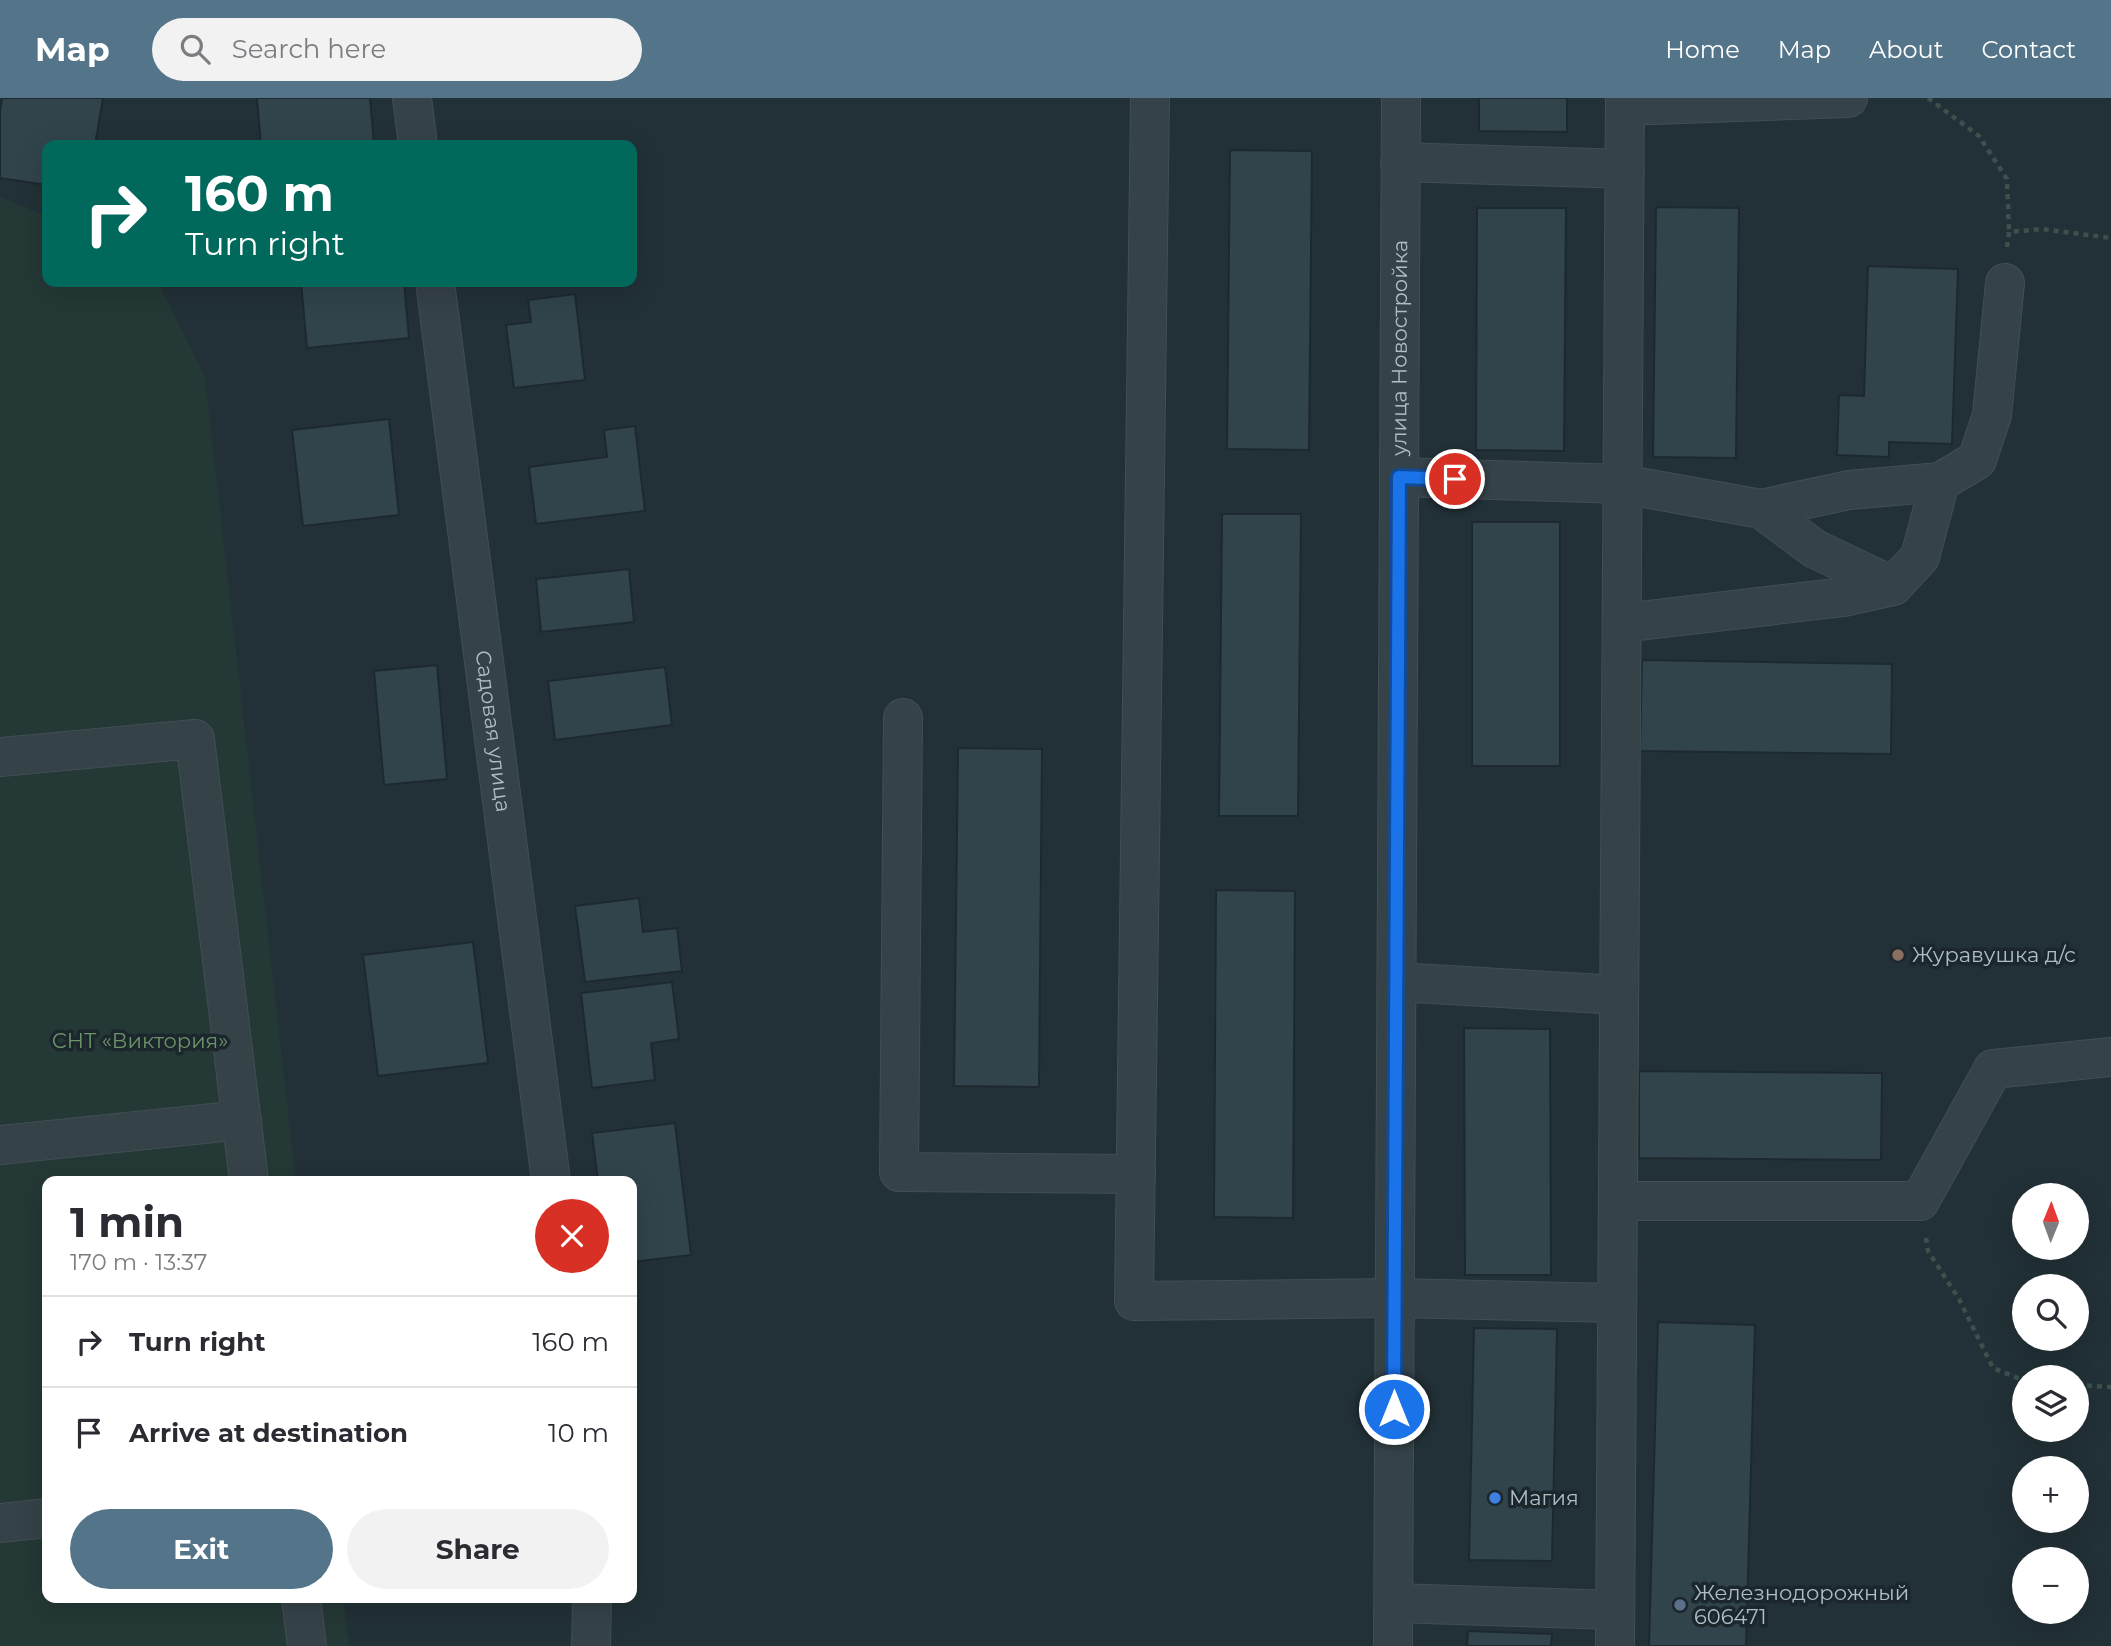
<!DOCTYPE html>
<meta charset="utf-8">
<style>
body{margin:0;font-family:Montserrat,sans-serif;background:#f2f2f3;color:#2b2b33;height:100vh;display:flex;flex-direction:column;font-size:26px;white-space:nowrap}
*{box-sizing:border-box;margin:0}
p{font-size:23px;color:#7c7c81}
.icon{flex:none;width:38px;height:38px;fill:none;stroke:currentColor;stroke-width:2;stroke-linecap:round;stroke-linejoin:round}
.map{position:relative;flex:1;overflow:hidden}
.sheet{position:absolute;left:42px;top:1078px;width:595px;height:427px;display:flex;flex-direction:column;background:#fff;border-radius:14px;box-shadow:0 7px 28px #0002}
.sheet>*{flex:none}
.guide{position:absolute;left:42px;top:42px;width:595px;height:147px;border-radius:14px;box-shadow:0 7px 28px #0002;background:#00695c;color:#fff;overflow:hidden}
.needle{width:46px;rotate:1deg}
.tools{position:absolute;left:2012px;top:1085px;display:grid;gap:14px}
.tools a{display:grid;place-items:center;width:77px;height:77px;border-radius:50%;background:#fff;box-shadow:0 7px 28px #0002;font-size:35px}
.pin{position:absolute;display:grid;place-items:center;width:60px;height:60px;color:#fff;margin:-30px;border:4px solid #fff;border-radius:50%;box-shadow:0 2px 7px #0007}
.me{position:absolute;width:77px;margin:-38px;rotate:0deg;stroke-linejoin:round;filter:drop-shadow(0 0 5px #0008)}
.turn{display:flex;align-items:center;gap:24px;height:147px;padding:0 28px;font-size:32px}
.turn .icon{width:91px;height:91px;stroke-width:2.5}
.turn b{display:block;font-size:49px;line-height:60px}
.round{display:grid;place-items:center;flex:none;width:74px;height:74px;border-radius:37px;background:#f2f2f3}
.overview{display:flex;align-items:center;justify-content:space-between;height:119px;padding:0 28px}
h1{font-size:42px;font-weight:700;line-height:52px}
.button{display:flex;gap:14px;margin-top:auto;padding:14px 28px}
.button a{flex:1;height:80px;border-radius:42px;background:#547589;color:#fff;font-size:28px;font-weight:700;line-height:80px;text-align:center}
.button a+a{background:#f2f2f3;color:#2b2b33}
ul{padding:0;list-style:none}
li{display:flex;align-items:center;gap:21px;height:91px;padding:0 28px;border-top:2px solid #e1e1e2}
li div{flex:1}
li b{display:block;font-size:26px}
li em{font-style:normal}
header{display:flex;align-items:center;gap:42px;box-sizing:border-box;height:98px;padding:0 35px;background:#547589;color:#fff}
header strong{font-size:33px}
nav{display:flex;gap:38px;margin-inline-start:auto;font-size:24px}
.search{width:490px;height:63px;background:#f2f2f3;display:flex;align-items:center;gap:18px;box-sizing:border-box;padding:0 24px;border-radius:38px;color:#7c7c81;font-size:26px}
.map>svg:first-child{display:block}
</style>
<header>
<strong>Map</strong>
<div class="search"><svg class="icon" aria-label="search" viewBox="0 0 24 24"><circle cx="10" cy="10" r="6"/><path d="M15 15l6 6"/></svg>Search here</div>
<nav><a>Home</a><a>Map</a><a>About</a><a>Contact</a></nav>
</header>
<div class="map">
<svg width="2111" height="1548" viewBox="0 0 2111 1548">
<rect width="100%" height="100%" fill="#223137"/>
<path fill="#243835" d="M 0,99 L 47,118 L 47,184 L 158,184 L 205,279 L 296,1083 L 47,1083 L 47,1500 L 343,1500 L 349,1548 L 0,1548 Z"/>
<g fill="#31444b" stroke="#1d292f" stroke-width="2">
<path d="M 2,0 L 103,0 L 95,47 L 47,47 L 47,87 L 0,80 L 0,13 Z"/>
<path d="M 257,0 L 370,0 L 374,46 L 261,47 Z"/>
<path d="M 1479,0 L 1567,0 L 1567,34 L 1479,33 Z"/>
<path d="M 1230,52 L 1312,53 L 1309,352 L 1227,351 Z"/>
<path d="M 1656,109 L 1739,110 L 1736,360 L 1653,359 Z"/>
<path d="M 1477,110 L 1566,110 L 1564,353 L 1476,352 Z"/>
<path d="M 1868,168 L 1958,171 L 1952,346 L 1889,344 L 1889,359 L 1837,357 L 1839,297 L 1864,298 Z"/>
<path d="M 301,184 L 404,184 L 409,240 L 307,250 Z"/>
<path d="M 575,196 L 585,282 L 514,290 L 506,227 L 531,224 L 528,202 Z"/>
<path d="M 389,321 L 399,417 L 303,428 L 292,332 Z"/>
<path d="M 635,328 L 645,413 L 536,426 L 529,369 L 607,359 L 604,332 Z"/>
<path d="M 1222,416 L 1301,416 L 1298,718 L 1219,718 Z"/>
<rect x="1472" y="424" width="88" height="244"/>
<path d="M 629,471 L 634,524 L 541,534 L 536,481 Z"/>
<path d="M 1642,562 L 1892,566 L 1891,656 L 1640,653 Z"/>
<path d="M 437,567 L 447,681 L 384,687 L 374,573 Z"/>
<path d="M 665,569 L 672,627 L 555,642 L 548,583 Z"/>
<path d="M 958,650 L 1042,651 L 1039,989 L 954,988 Z"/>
<path d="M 1216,792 L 1295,793 L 1293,1120 L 1214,1119 Z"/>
<path d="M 639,800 L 643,834 L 677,830 L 682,873 L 585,884 L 575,808 Z"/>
<path d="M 473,844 L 488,965 L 378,978 L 363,857 Z"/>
<path d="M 672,884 L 679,941 L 651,945 L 655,982 L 592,990 L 581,895 Z"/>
<path d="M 1464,930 L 1550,931 L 1551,1177 L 1465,1177 Z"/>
<path d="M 1639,973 L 1882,975 L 1881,1062 L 1639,1060 Z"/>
<path d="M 675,1025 L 691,1157 L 632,1164 L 632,1083 L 598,1083 L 592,1035 Z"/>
<path d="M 1658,1224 L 1755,1227 L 1746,1548 L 1649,1548 Z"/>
<path d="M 1474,1230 L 1557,1231 L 1552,1463 L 1469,1462 Z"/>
<path d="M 1468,1533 L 1552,1536 L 1551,1548 L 1467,1548 Z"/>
</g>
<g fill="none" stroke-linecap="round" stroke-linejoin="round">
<defs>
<g id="minor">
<path d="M 412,0 L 418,47"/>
<path d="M 1150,0 L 1134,1203 L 1395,1200 L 1617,1205"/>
<path d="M 1625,8 L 1848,0"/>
<path d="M 1400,64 L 1625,71"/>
<path id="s1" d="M 435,184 L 551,1083"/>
<path d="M 1399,379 L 1622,386 L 1761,411 L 1849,392 L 1940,384 L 1977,362 L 1992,317 L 2005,185"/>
<path d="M 1761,411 L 1815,451 L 1893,488"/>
<path d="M 1622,525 L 1844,499 L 1893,488 L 1920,459 L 1940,384"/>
<path d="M 903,620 L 899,1074 L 1136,1076"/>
<path d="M 0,659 L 195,641 L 249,1083"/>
<path d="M 1397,884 L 1619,897"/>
<path d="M 0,1047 L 242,1022"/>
<path d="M 1618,1103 L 1920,1103 L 1993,971 L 2111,959"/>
<path d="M 0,1425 L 47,1420"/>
<path d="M 301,1500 L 307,1548"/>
<path d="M 1394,1505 L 1615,1512"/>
<path d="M 591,1548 L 592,1500"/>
<path id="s2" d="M 1393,1548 L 1401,0"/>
<path d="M 1615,1548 L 1625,0"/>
</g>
</defs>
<use href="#minor" stroke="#424e54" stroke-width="40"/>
<g stroke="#3c514c" stroke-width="4.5" stroke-dasharray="5 5" stroke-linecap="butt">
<path d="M 1928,0 L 1979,38 L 2007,81 L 2009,134"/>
<path d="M 2007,149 L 2009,134 L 2042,131 L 2111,140"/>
<path d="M 1926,1140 L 1928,1153 L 1959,1201 L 1993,1270 L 2025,1283"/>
<path d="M 2077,1287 L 2111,1289"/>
</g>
<use href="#minor" stroke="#354248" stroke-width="38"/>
</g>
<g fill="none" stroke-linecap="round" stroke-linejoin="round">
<defs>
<path id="route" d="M 1394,1311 L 1399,379 L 1455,381"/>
</defs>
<use href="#route" stroke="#114b97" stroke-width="18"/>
<use href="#route" stroke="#1a73e8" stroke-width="12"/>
</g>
<circle fill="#8d6e63" stroke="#1b272c" stroke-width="2.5" cx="1898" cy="857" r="7"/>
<circle fill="#3f7fe0" stroke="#1b272c" stroke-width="2.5" cx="1495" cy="1400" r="7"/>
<circle fill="#5c6f8a" stroke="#1b272c" stroke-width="2.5" cx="1680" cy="1507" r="7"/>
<g text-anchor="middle" stroke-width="7" stroke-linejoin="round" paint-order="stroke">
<g font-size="21" fill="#b0bec4" stroke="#1b272c">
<text dy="7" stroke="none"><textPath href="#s2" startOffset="1298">улица Новостройка</textPath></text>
<text dy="7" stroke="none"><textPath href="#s1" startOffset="453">Садовая улица</textPath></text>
</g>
<g font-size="21" fill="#b0bec4" stroke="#1b272c" text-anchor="start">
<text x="1912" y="864">Журавушка д/с</text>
<text x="1509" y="1407">Магия</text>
<text x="1694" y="1502">Железнодорожный<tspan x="1694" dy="24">606471</tspan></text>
</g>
<g font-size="21" fill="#6b9468" stroke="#1b272c">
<text x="140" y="950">СНТ «Виктория»</text>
</g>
</g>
</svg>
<div class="tools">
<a><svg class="needle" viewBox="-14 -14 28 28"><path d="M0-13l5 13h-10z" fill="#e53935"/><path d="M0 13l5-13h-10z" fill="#7c7c81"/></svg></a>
<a><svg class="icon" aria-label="search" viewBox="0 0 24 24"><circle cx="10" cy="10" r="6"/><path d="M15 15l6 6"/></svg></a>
<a><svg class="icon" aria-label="layers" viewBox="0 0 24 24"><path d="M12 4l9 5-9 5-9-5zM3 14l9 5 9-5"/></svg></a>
<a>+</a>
<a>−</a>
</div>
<div class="pin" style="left:1455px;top:381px;background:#d93025"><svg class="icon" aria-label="arrive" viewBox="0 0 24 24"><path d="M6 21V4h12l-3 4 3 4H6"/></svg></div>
<svg class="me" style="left:1394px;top:1311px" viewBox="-20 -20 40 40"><circle r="17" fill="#1a73e8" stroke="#fff" stroke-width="3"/><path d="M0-11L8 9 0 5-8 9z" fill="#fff"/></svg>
<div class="guide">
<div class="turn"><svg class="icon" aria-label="right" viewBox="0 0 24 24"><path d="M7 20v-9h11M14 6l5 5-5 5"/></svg><div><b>160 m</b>Turn right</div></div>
</div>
<section class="sheet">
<div class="overview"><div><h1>1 min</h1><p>170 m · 13:37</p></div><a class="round" style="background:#d93025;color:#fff"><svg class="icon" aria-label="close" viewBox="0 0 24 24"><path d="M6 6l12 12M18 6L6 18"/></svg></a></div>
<ul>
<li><svg class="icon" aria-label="right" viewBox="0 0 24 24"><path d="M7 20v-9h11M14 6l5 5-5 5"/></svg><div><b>Turn right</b></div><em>160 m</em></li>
<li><svg class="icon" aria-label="arrive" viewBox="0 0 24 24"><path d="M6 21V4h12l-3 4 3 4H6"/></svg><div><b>Arrive at destination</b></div><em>10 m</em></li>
</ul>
<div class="button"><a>Exit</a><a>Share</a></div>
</section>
</div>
